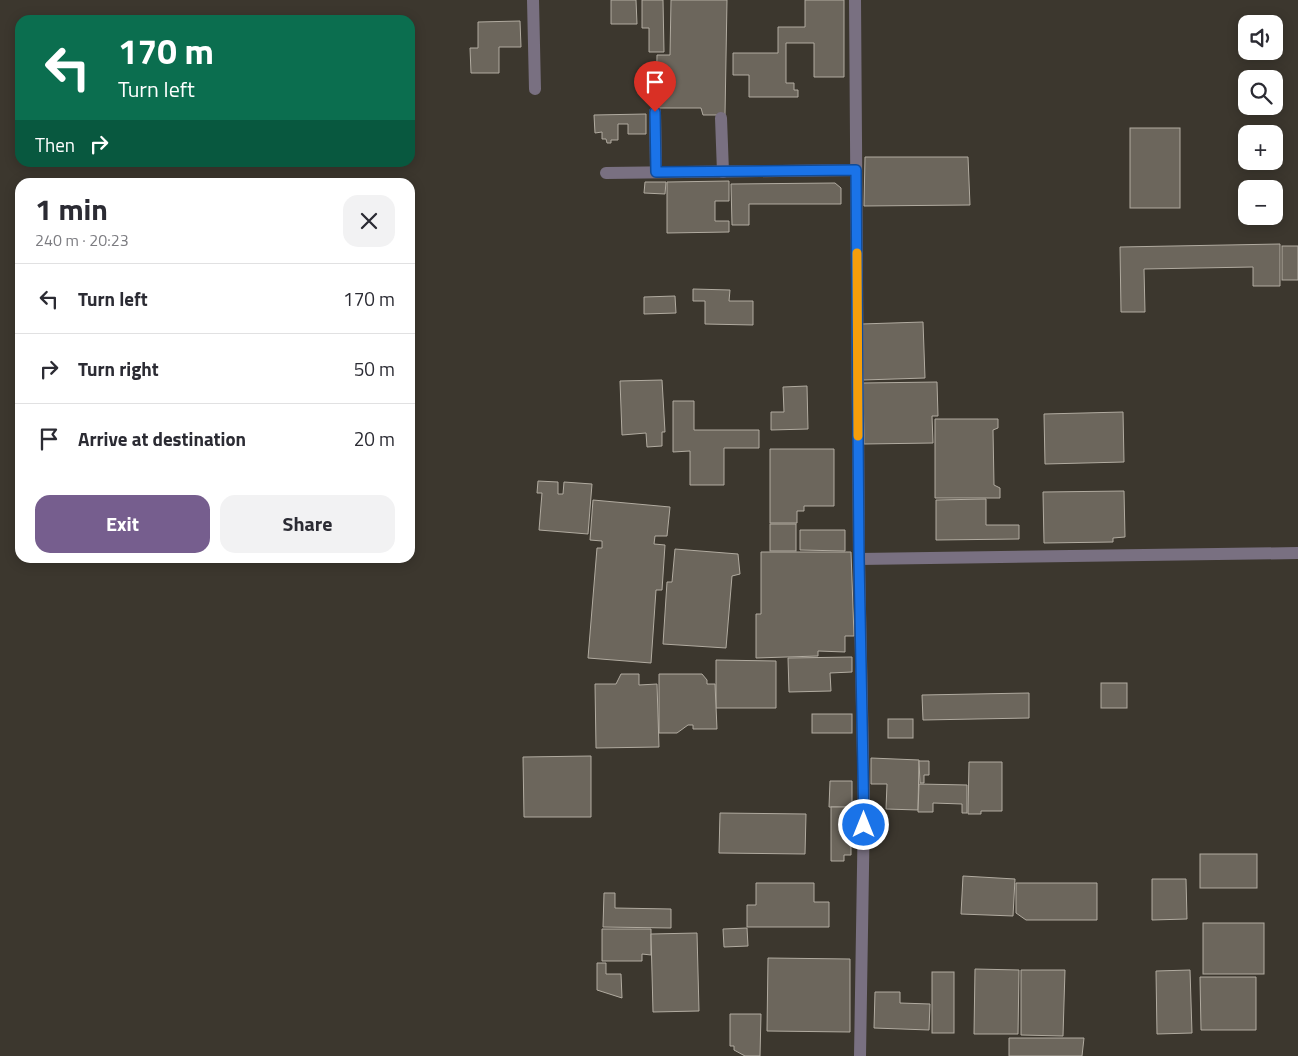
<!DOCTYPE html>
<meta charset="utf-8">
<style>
body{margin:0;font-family:"Titillium Web",sans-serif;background:#f2f2f3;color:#2b2b33;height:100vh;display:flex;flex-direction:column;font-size:19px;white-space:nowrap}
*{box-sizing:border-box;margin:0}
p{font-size:16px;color:#7c7c81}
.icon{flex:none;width:28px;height:28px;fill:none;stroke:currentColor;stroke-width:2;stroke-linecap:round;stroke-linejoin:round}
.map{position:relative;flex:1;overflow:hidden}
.sheet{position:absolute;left:15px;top:178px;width:400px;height:385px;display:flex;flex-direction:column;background:#fff;border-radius:15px;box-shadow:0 2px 12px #0003}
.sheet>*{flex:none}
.hud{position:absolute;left:15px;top:15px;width:400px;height:152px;border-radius:15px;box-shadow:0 2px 12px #0003;background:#0b6e4f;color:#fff;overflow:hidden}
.fabs{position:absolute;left:1238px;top:15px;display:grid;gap:10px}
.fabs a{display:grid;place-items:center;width:45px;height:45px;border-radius:10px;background:#fff;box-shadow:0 2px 12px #0003;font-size:25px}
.pin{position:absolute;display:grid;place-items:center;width:42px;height:42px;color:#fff;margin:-51px -21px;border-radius:50% 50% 50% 0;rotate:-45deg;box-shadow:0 0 5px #0007}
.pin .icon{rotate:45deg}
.me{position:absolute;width:55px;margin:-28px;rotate:0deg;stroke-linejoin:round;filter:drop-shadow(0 0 4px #0008)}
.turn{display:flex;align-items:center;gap:18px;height:105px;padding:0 20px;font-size:22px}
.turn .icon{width:65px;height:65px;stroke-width:2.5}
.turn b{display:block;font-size:35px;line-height:42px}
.then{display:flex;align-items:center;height:48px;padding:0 20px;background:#0003;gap:10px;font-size:19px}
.round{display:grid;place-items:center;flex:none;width:52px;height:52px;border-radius:15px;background:#f2f2f3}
.headline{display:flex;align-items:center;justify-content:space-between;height:85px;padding:0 20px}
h1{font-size:30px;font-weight:700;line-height:38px}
.cta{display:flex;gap:10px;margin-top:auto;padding:10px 20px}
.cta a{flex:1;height:58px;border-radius:15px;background:#765e8e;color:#fff;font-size:20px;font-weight:700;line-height:58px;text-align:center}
.cta a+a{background:#f2f2f3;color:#2b2b33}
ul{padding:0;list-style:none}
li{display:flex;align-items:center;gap:15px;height:70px;padding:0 20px;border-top:1px solid #e1e1e2}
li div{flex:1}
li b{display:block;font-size:19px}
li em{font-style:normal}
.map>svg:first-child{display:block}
</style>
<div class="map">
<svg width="1298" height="1056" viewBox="0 0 1298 1056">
<rect width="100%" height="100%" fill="#3c372e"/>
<g fill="#6c665c" stroke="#b1aba0">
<path d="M 611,0 L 636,0 L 637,24 L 611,24 Z"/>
<path d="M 642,0 L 663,0 L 664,52 L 649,52 L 649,28 L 642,28 Z"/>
<path d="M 671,0 L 727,0 L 725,115 L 703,115 L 701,108 L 656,108 L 657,55 L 670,55 Z"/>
<path d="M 805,0 L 844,0 L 844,77 L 814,77 L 814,43 L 786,43 L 786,83 L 794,83 L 794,90 L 798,90 L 798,97 L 749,97 L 749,75 L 733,75 L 733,53 L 778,53 L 778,27 L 805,27 Z"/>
<path d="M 520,21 L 521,47 L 499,47 L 499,73 L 471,73 L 470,48 L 478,48 L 478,22 Z"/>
<path d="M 646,114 L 646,134 L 628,134 L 628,124 L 618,124 L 618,140 L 611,140 L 611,143 L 607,143 L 606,139 L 602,139 L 602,132 L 595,133 L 594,115 Z"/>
<rect x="1130" y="128" width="50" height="80"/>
<path d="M 865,157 L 968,157 L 970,205 L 864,206 Z"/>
<path d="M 729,181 L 729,201 L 715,201 L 715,221 L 729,221 L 729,232 L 667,233 L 667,182 Z"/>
<path d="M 645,182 L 666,182 L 665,194 L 644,193 Z"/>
<path d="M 835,183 L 841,188 L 841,204 L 749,204 L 749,225 L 732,225 L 731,184 Z"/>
<path d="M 1280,244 L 1280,286 L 1253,286 L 1253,267 L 1144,269 L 1145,312 L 1121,312 L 1120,247 Z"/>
<rect x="1282" y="246" width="16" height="34"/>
<path d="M 693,289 L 730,290 L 729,301 L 753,301 L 753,325 L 705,324 L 705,301 L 693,301 Z"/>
<path d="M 675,296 L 676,313 L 644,314 L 644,297 Z"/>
<path d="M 923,322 L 925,378 L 863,380 L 861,324 Z"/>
<path d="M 662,380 L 665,432 L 662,432 L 662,446 L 647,447 L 646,433 L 622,435 L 620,381 Z"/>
<path d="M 937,382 L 938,416 L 932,416 L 933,443 L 864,444 L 863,383 Z"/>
<path d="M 807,386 L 808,429 L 771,430 L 771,412 L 784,412 L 783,387 Z"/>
<path d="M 673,401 L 694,401 L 694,430 L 759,430 L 759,448 L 724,448 L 724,485 L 690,485 L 690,451 L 673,452 Z"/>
<path d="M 1123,412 L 1124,462 L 1045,464 L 1044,414 Z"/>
<path d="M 935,419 L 998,419 L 998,428 L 993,430 L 994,485 L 1000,488 L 1000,498 L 935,498 Z"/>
<path d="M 770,449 L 834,449 L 834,506 L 804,506 L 804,511 L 797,511 L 797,523 L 770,523 Z"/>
<path d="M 538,481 L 558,482 L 558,494 L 563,494 L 564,482 L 592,484 L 588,534 L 539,530 L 542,493 L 537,493 Z"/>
<path d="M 1124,491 L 1125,537 L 1113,538 L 1113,542 L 1044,543 L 1043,492 Z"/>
<path d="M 986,499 L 986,525 L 1019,525 L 1019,539 L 936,540 L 936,500 Z"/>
<path d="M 593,500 L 670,507 L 667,536 L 655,536 L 654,544 L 665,545 L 662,590 L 656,590 L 651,663 L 588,658 L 597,548 L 602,548 L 602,541 L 590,540 Z"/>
<rect x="770" y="524" width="26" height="27"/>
<path d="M 800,530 L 845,530 L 845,551 L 800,550 Z"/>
<path d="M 675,549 L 738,554 L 740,574 L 732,576 L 726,648 L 663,644 L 667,582 L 672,582 Z"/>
<path d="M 761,552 L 851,552 L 854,636 L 845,636 L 845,652 L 818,651 L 818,656 L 756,658 L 756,614 L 761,614 Z"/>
<path d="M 852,657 L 852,672 L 830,673 L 831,691 L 789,692 L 788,658 Z"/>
<path d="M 716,660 L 776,661 L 776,708 L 716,708 Z"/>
<path d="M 621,674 L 639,674 L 639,685 L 657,684 L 659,747 L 596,748 L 595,684 L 616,684 Z"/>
<path d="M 659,674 L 702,674 L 707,680 L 707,684 L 715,684 L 717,729 L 693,729 L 693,725 L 688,725 L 677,733 L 659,733 Z"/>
<rect x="1101" y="683" width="26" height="25"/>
<path d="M 1029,693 L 1029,718 L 923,720 L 922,695 Z"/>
<rect x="812" y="714" width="40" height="19"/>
<rect x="888" y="719" width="25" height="19"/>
<path d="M 591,756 L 591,817 L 524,817 L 523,757 Z"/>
<path d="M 871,758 L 919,760 L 918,810 L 886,809 L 887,784 L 871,784 Z"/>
<path d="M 919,761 L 929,761 L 929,775 L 924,775 L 924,783 L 920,783 Z"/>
<path d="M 969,762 L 1002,762 L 1002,811 L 981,811 L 981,814 L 968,814 Z"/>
<path d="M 830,781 L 852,781 L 852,807 L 829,807 Z"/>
<path d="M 919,784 L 967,785 L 967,813 L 962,813 L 962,804 L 933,803 L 933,812 L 918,812 Z"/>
<path d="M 831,807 L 851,807 L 851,855 L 844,855 L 844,861 L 831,861 Z"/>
<path d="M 720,813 L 806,814 L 805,854 L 719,853 Z"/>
<rect x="1200" y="854" width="57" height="34"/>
<path d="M 963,876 L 1015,879 L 1013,916 L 961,914 Z"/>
<path d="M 1152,879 L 1186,879 L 1187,919 L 1152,920 Z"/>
<path d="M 756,883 L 814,883 L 814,902 L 829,902 L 829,927 L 747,927 L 747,905 L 756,905 Z"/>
<path d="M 1016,883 L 1097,883 L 1097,920 L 1026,920 L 1016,913 Z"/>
<path d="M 604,893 L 615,893 L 615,908 L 671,909 L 671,928 L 603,927 Z"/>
<rect x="1203" y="923" width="61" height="51"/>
<path d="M 747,928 L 748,946 L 724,947 L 723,929 Z"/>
<path d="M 602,929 L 651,929 L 651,955 L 642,954 L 642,961 L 602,961 Z"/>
<path d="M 697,933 L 699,1011 L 653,1012 L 651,934 Z"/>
<path d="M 768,958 L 850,959 L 850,1032 L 767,1031 Z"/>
<path d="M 597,963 L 606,963 L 606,974 L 621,974 L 622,998 L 597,990 Z"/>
<path d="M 975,969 L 1019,970 L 1018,1034 L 974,1034 Z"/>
<path d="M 1021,970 L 1065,970 L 1063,1036 L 1021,1035 Z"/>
<path d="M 1190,970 L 1192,1033 L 1157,1034 L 1156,971 Z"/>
<rect x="932" y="972" width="22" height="61"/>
<path d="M 1200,977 L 1256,977 L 1256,1030 L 1201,1030 Z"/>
<path d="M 875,992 L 900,992 L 900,1003 L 930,1004 L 929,1030 L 874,1028 Z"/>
<path d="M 730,1014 L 761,1014 L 760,1056 L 745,1056 L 734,1050 L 734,1046 L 730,1046 Z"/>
<path d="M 1009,1038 L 1084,1038 L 1082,1056 L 1009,1056 Z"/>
</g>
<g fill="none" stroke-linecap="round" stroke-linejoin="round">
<g stroke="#797081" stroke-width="12">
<path d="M 533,0 L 535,89"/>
<path d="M 855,0 L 859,559 L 864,806 L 860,1056"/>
<path d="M 655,112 L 656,172"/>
<path d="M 721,118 L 723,172"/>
<path d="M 606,173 L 856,170"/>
<path d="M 859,559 L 1298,553"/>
</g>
</g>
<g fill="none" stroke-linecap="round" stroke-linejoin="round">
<defs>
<path id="route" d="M 655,112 L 656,172 L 856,170 L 859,559 L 864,825"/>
</defs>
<use href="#route" stroke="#114b97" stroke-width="12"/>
<use href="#route" stroke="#1a73e8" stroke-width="9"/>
<path stroke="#f59e0b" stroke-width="9" d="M 857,253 L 858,436"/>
</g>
</svg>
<div class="fabs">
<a><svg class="icon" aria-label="sound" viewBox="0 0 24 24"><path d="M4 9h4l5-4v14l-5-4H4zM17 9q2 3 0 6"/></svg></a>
<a><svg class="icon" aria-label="search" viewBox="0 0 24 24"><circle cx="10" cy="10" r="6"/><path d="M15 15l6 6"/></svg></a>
<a>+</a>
<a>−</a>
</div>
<div class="pin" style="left:655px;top:112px;background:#d93025"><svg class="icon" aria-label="arrive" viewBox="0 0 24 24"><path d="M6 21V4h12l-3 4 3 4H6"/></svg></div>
<svg class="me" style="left:864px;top:825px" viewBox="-20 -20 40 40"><circle r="17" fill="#1a73e8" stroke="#fff" stroke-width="3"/><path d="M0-11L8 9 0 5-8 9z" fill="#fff"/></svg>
<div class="hud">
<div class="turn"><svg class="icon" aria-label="left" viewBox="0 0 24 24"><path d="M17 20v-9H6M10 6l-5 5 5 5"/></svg><div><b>170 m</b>Turn left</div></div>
<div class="then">Then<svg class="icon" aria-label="right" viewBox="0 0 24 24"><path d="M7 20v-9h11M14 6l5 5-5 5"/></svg></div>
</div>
<section class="sheet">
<div class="headline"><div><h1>1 min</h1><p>240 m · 20:23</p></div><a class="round"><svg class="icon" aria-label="close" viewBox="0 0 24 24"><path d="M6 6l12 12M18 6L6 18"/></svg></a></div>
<ul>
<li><svg class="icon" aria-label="left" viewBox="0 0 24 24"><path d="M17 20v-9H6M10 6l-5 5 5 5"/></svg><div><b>Turn left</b></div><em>170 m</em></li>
<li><svg class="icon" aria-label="right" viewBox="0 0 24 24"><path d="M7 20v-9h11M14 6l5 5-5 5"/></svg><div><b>Turn right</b></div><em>50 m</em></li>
<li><svg class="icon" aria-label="arrive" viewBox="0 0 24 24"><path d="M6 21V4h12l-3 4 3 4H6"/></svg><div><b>Arrive at destination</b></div><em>20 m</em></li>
</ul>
<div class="cta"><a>Exit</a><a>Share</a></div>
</section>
</div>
